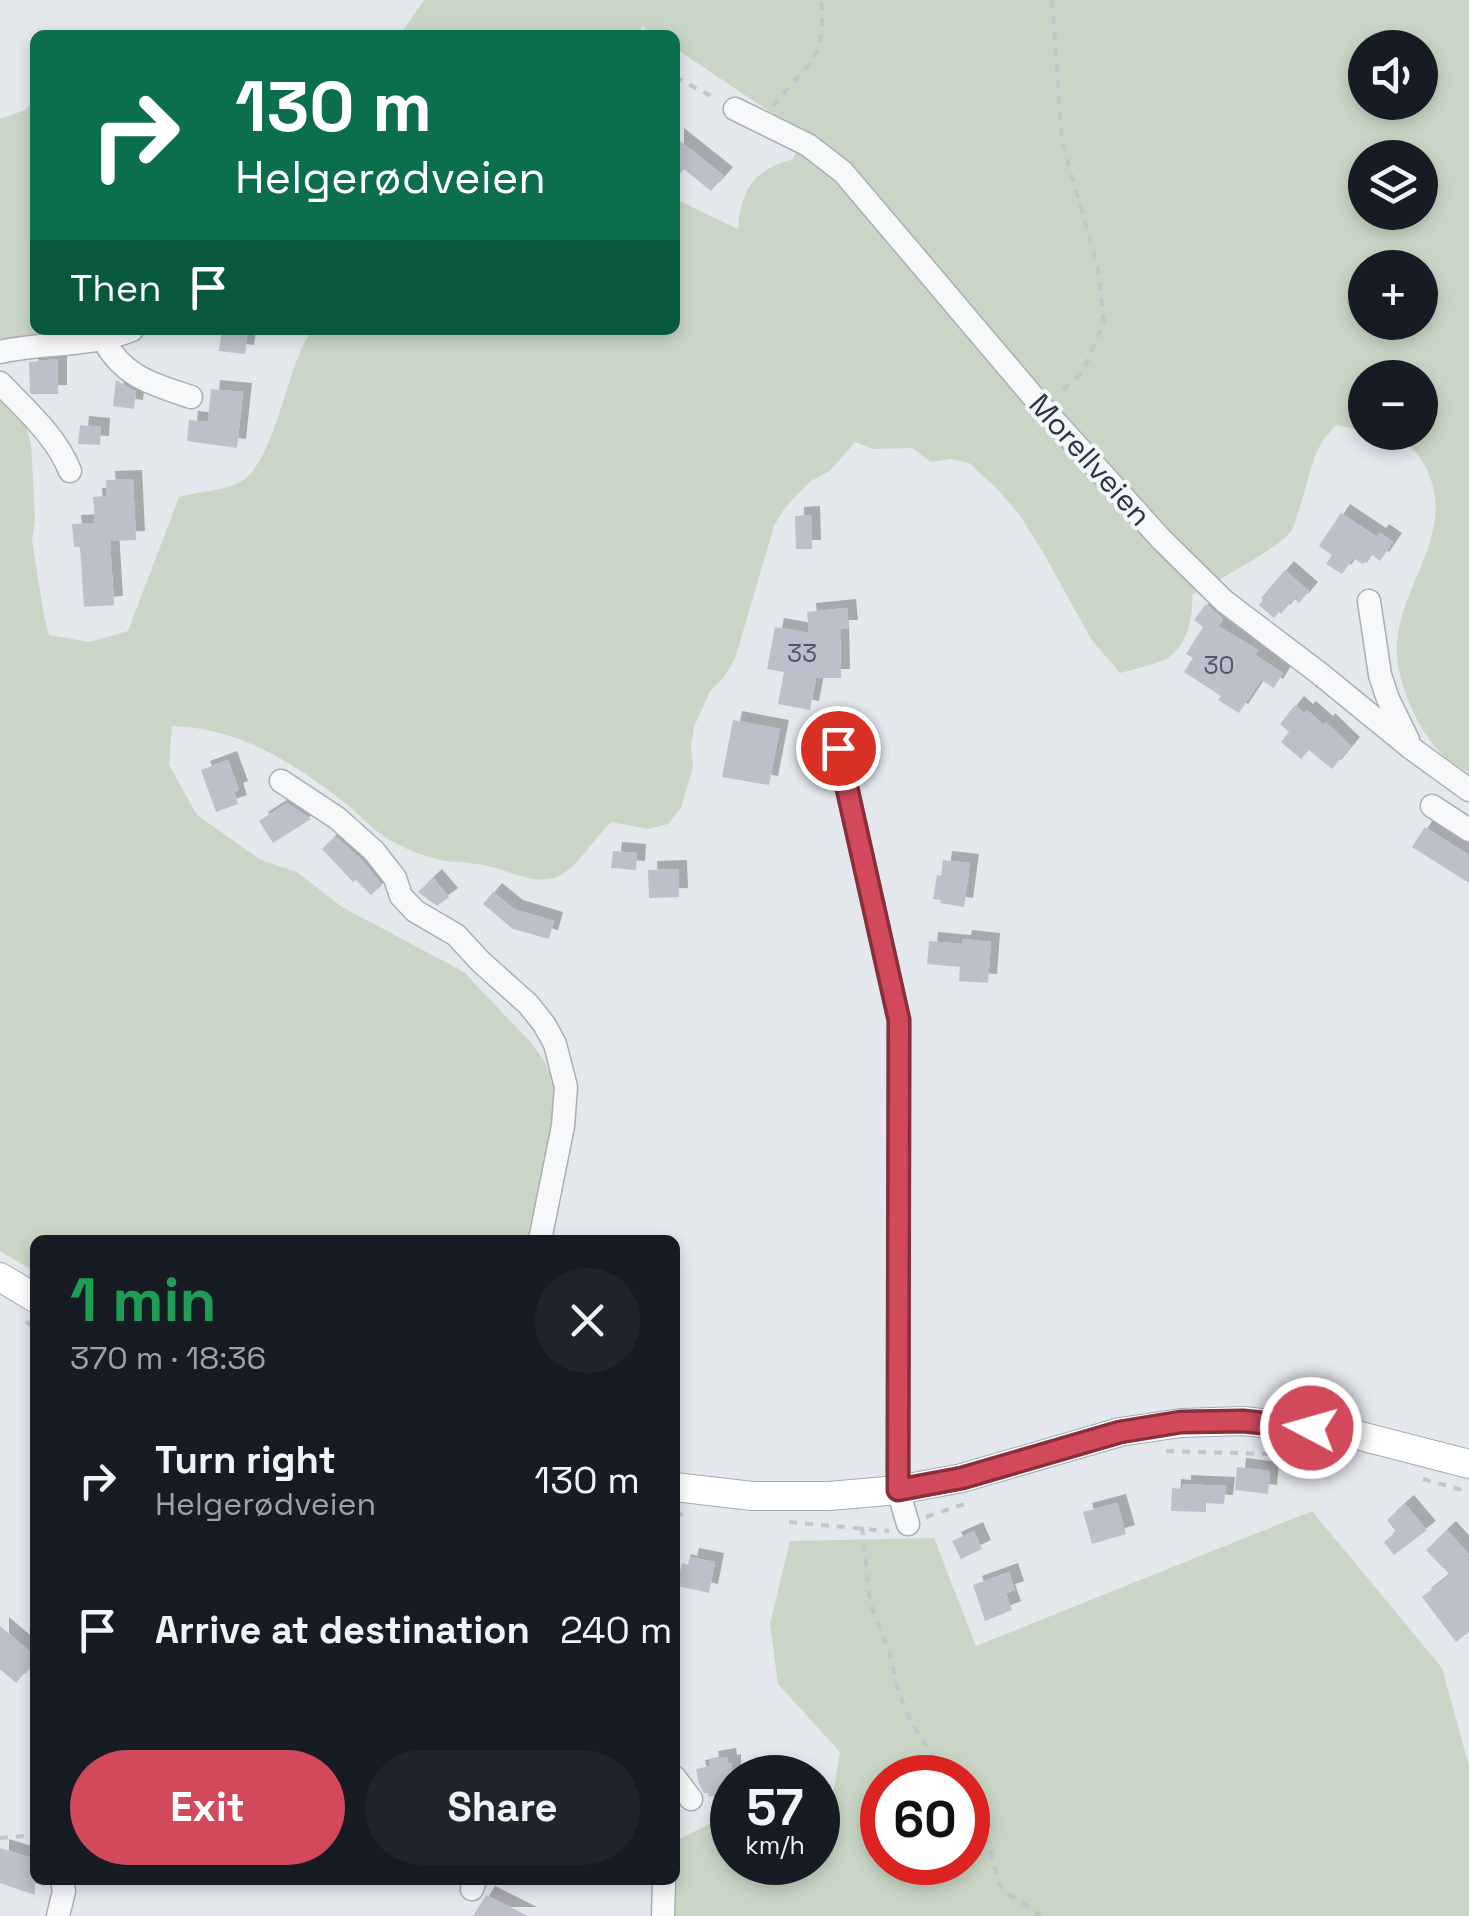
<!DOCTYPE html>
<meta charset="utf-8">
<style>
body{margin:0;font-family:"Space Grotesk",sans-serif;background:#20242c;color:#f1f3f6;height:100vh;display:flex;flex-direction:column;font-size:38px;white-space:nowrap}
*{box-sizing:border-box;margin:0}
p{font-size:32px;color:#9ea1a6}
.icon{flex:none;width:55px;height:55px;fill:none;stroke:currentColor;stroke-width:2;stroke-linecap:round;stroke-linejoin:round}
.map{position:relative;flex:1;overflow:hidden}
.panel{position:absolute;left:30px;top:1235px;width:650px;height:650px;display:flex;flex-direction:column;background:#171b24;border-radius:15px;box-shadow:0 5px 15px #0003}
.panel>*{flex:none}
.hud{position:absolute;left:30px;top:30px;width:650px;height:305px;border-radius:15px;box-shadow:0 5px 15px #0003;background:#0b6e4f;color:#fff;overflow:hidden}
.controls{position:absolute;left:1348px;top:30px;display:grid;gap:20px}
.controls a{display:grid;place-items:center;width:90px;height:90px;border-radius:50%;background:#171b24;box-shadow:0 5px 15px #0003;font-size:50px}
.speed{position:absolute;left:710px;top:1755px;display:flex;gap:20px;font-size:50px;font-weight:700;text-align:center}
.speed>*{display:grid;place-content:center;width:130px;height:130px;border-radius:50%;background:#171b24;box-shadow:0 5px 15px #0003;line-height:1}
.speed small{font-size:25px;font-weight:400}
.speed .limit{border:15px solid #d22;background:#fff;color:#111}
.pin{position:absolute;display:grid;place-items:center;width:85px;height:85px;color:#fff;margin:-42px;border:5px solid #fff;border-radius:50%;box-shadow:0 2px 10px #0007}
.me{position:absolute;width:110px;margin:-55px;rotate:276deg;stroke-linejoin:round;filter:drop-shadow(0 0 8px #0008)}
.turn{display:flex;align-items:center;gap:35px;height:210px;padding:0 40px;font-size:45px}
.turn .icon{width:130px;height:130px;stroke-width:2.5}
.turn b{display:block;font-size:70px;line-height:85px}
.then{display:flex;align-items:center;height:95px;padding:0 40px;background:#0003;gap:20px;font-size:38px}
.round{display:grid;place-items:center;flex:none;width:105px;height:105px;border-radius:52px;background:#20242c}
.head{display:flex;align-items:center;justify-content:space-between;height:170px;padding:0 40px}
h1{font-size:60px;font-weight:700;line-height:75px;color:#1e9e55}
.action{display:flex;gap:20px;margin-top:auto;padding:20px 40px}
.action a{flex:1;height:115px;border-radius:60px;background:#d1495b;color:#fff;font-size:40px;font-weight:700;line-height:115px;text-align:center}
.action a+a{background:#20242c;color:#f1f3f6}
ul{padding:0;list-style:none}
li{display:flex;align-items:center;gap:30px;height:150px;padding:0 40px}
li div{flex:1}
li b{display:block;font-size:38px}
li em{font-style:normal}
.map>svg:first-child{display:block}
</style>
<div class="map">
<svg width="1469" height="1916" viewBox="0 0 1469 1916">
<defs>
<filter id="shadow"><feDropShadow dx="9" dy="-9" stdDeviation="0" flood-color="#0004"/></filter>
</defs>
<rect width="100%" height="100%" fill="#e4e7ec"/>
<g fill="#c9d6c5" fill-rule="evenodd">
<path d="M 424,0 L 1469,0 L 1469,773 C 1461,767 1451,762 1443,755 C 1418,733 1394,676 1397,643 C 1401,583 1455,535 1428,472 C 1417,446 1400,438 1375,433 L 1420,432 L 1420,378 L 1365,378 L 1365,431 L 1337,425 C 1309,449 1312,476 1299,509 C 1297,516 1295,525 1291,531 C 1278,549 1215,581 1192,595 C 1193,615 1189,639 1173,654 C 1164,663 1134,669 1120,673 L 1091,639 L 1044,554 L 1019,514 L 998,490 L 969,463 L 951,459 L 931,462 L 912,448 L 873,449 L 855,442 L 830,471 L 811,481 L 797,495 L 784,509 L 774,526 L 735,659 L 724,677 L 710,691 L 694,727 L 691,747 L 693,767 L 681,808 L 668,824 L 648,829 L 612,822 C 593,838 581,864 559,876 C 539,886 512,872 492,867 C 475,862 457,863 440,860 C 424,856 404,849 390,840 C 375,832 362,817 349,806 C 296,764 241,728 172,726 L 169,765 L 197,815 L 261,860 L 297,872 L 342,907 L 464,972 L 532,1044 L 543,1059 L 552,1077 L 556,1097 L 545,1175 L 528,1240 L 35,1240 L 35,1272 L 0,1251 L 0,396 L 26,426 L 31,444 L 35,520 L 32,540 L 44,616 L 49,635 L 90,642 L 128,631 L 179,497 C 198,491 224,491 240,482 C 275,464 286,366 312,330 L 675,330 L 675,199 L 738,229 C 741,189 754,170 793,159 L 804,135 L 675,48 L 675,35 L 656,35 L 642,26 L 639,35 L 400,35 ZM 1365,48 L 1420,48 L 1420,102 L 1365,102 ZM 1365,158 L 1420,158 L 1420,212 L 1365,212 ZM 1365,268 L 1420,268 L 1420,322 L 1365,322 Z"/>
<path d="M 35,99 L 35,330 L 67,330 L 0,341 L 0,119 L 25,110 Z"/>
<path d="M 1312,1511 L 1442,1668 L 1469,1766 L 1469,1916 L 670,1916 L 675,1880 L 675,1841 L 720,1819 L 732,1836 L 732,1862 L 753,1864 L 818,1862 L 818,1855 L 823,1854 L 840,1752 L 778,1684 L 770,1624 L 790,1541 L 934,1538 L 976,1646 ZM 882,1778 L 968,1778 L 968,1862 L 882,1862 Z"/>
</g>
<g fill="#bbc0ca" filter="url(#shadow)">
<path d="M 675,137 L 724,176 L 711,191 L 684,169 L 675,180 Z"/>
<path d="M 222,330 L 248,330 L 245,354 L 219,351 Z"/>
<path d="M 58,359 L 58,394 L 32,394 L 30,392 L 29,362 Z"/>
<path d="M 116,380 L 136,392 L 134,409 L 113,406 Z"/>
<path d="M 211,389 L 243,392 L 237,448 L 187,441 L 189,420 L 208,422 Z"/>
<path d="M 80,425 L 101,427 L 100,445 L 78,444 Z"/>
<path d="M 133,479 L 136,540 L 110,541 L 114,605 L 84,607 L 80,547 L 74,547 L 72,524 L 95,523 L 93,497 L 107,496 L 106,480 Z"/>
<path d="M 1341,513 L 1377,537 L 1380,533 L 1393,542 L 1380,561 L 1372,555 L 1367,563 L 1365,562 L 1363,564 L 1353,558 L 1342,574 L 1326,564 L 1332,555 L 1319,546 Z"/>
<path d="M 811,515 L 812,549 L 796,549 L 795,516 Z"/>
<path d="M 1285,570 L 1309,591 L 1299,603 L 1294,598 L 1281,614 L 1279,612 L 1274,618 L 1259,605 L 1263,600 L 1261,598 Z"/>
<path d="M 1206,604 L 1223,619 L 1218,626 L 1258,650 L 1255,655 L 1283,673 L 1274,688 L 1261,680 L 1239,713 L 1218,700 L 1221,696 L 1184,672 L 1193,658 L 1186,654 L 1203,627 L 1194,620 Z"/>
<path d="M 847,608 L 849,629 L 840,629 L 841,678 L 816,678 L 810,710 L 778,704 L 784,672 L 767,669 L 775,627 L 809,633 L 807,612 Z"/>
<path d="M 1295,705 L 1304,713 L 1307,710 L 1324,725 L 1326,722 L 1351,746 L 1332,769 L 1309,750 L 1301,759 L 1281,742 L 1289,732 L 1280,724 Z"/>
<path d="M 733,720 L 780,729 L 769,785 L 722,777 Z"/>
<path d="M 228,760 L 239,790 L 234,792 L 238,804 L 216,812 L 201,770 Z"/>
<path d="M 287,803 L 311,819 L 273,843 L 259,821 Z"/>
<path d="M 1425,827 L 1469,855 L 1469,883 L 1412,847 Z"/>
<path d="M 335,836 L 363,861 L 382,885 L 371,895 L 356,880 L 353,882 L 322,849 Z"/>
<path d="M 613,851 L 637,853 L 636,870 L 611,868 Z"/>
<path d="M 943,860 L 970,863 L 964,907 L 940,903 L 941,900 L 933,899 L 937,875 L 941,876 Z"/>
<path d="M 678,869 L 679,897 L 649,898 L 648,870 Z"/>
<path d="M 433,878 L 449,897 L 437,906 L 418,892 Z"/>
<path d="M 493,892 L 514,909 L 554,921 L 549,939 L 513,929 L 483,904 Z"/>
<path d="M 963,939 L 991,942 L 988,983 L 959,981 L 960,967 L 927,964 L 929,941 L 962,944 Z"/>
<path d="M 1237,1467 L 1270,1471 L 1268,1494 L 1235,1490 Z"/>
<path d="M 1182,1484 L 1226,1486 L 1224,1504 L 1206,1503 L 1206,1512 L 1171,1511 L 1172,1488 L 1182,1489 Z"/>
<path d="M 1117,1503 L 1126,1534 L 1092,1544 L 1083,1512 Z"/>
<path d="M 1405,1504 L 1427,1530 L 1394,1555 L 1384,1542 L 1396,1532 L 1387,1520 Z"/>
<path d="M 1447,1530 L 1469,1554 L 1469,1632 L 1456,1642 L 1422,1597 L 1450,1575 L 1426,1550 Z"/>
<path d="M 974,1531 L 982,1549 L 961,1559 L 952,1541 Z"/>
<path d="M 690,1557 L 715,1562 L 709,1593 L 677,1586 L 682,1563 L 688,1565 Z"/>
<path d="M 1009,1572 L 1015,1590 L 1006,1593 L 1012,1610 L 985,1621 L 973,1585 Z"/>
<path d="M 0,1626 L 35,1656 L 35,1661 L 16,1683 L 0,1669 Z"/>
<path d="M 727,1757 L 728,1764 L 732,1763 L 732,1793 L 709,1797 L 708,1793 L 704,1793 L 699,1784 L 696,1769 L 710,1766 L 709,1760 Z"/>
<path d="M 0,1848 L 35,1859 L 35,1895 L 0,1883 Z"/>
<path d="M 486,1895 L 528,1916 L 473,1916 Z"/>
</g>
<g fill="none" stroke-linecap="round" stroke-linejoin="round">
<defs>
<g id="minor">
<path d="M 735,109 L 808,145 L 843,172 L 1042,407 L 1161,539 L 1224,601 L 1319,673 L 1411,748 L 1469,790"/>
<path d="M 104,341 C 125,378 153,384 191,397"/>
<path d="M 0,352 C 44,342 90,347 132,330"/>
<path d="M 0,383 C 26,410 56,436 70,471"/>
<path d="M 1369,601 L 1380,675 L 1388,699 L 1408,740"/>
<path d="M 838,748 L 899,1020 L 898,1490 L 908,1524"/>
<path d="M 281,781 L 337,818 L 374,851 L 395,878 L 401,896 L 415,911 L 456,935 L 481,962 L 528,1004 L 544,1024 L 555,1044 L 566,1087 L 563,1126 L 540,1240"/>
<path d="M 1432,806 L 1469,830"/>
<path d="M 675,1778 L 691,1799"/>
<path d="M 472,1889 L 475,1880"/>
<path d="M 58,1916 L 64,1891 L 62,1880"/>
<path d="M 663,1916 L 664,1880"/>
</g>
<g id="major">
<path d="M 0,1277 L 35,1298"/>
<path d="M 675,1487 L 752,1496 L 829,1496 L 898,1490 L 962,1478 L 1120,1432 L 1181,1423 L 1243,1421 L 1345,1432 L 1469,1464"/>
</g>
</defs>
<use href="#minor" stroke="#a9aeb7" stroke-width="25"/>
<use href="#major" stroke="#a3abb8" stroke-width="30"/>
<g stroke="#c2c5cb" stroke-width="4" stroke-dasharray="8 8" stroke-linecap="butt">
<path d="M 1052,0 L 1062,141 L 1098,269 L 1104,322 L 1082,373 L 1058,394"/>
<path d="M 675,77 L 715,98"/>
<path d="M 773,106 C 807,63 827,61 821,0"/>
<path d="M 26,1322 L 35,1327"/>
<path d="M 1166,1451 L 1303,1455 L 1342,1458"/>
<path d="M 1423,1479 L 1469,1492"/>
<path d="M 675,1514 L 690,1515"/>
<path d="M 926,1517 L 964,1504"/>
<path d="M 789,1522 L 889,1531"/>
<path d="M 862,1527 L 870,1603 L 890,1655 L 898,1691 L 911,1722 L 947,1778"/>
<path d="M 968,1809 L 985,1834 L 1000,1885 C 1009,1899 1028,1903 1040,1916"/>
<path d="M 0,1838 L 35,1835"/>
</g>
<use href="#minor" stroke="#f7f8fa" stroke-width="22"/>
<use href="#major" stroke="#fff" stroke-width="28"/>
</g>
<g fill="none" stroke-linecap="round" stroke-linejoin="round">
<defs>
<path id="route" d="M 838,748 L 899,1020 L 898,1490 L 962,1478 L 1120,1432 L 1181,1422 L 1243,1421 L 1311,1428"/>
</defs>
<use href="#route" stroke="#882f3b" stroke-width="25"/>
<use href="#route" stroke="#d1495b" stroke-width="18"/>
</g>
<g text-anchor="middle" stroke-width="8" stroke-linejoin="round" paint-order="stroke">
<g font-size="25" fill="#4f5766">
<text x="802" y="662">33</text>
<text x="1219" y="674">30</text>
</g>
<g font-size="30" fill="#2b3445" stroke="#f4f6f9">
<text transform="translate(1090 460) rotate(48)" y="10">Morellveien</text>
</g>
</g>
</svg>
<div class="controls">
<a><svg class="icon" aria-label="sound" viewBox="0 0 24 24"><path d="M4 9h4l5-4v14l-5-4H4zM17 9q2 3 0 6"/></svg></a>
<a><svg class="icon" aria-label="layers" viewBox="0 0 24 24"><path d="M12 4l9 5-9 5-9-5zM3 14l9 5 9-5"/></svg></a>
<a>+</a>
<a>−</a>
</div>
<div class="speed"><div>57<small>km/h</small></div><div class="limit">60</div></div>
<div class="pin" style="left:838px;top:748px;background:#d93025"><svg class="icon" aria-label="arrive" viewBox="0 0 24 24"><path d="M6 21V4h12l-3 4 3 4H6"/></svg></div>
<svg class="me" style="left:1311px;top:1428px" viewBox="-20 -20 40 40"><circle r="17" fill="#d1495b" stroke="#fff" stroke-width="3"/><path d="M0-11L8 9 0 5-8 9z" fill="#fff"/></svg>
<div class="hud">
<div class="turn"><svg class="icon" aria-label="right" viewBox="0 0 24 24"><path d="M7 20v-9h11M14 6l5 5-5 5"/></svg><div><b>130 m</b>Helgerødveien</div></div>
<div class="then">Then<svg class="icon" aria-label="arrive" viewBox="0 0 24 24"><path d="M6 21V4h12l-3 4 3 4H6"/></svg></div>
</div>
<section class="panel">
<div class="head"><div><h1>1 min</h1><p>370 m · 18:36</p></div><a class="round"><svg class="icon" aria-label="close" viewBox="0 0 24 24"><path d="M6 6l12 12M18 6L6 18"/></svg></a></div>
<ul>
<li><svg class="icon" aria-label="right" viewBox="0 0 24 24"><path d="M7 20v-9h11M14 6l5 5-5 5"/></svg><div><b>Turn right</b><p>Helgerødveien</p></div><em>130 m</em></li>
<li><svg class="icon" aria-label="arrive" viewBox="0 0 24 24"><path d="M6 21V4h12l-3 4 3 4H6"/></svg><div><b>Arrive at destination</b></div><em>240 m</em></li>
</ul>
<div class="action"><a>Exit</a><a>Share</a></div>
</section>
</div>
